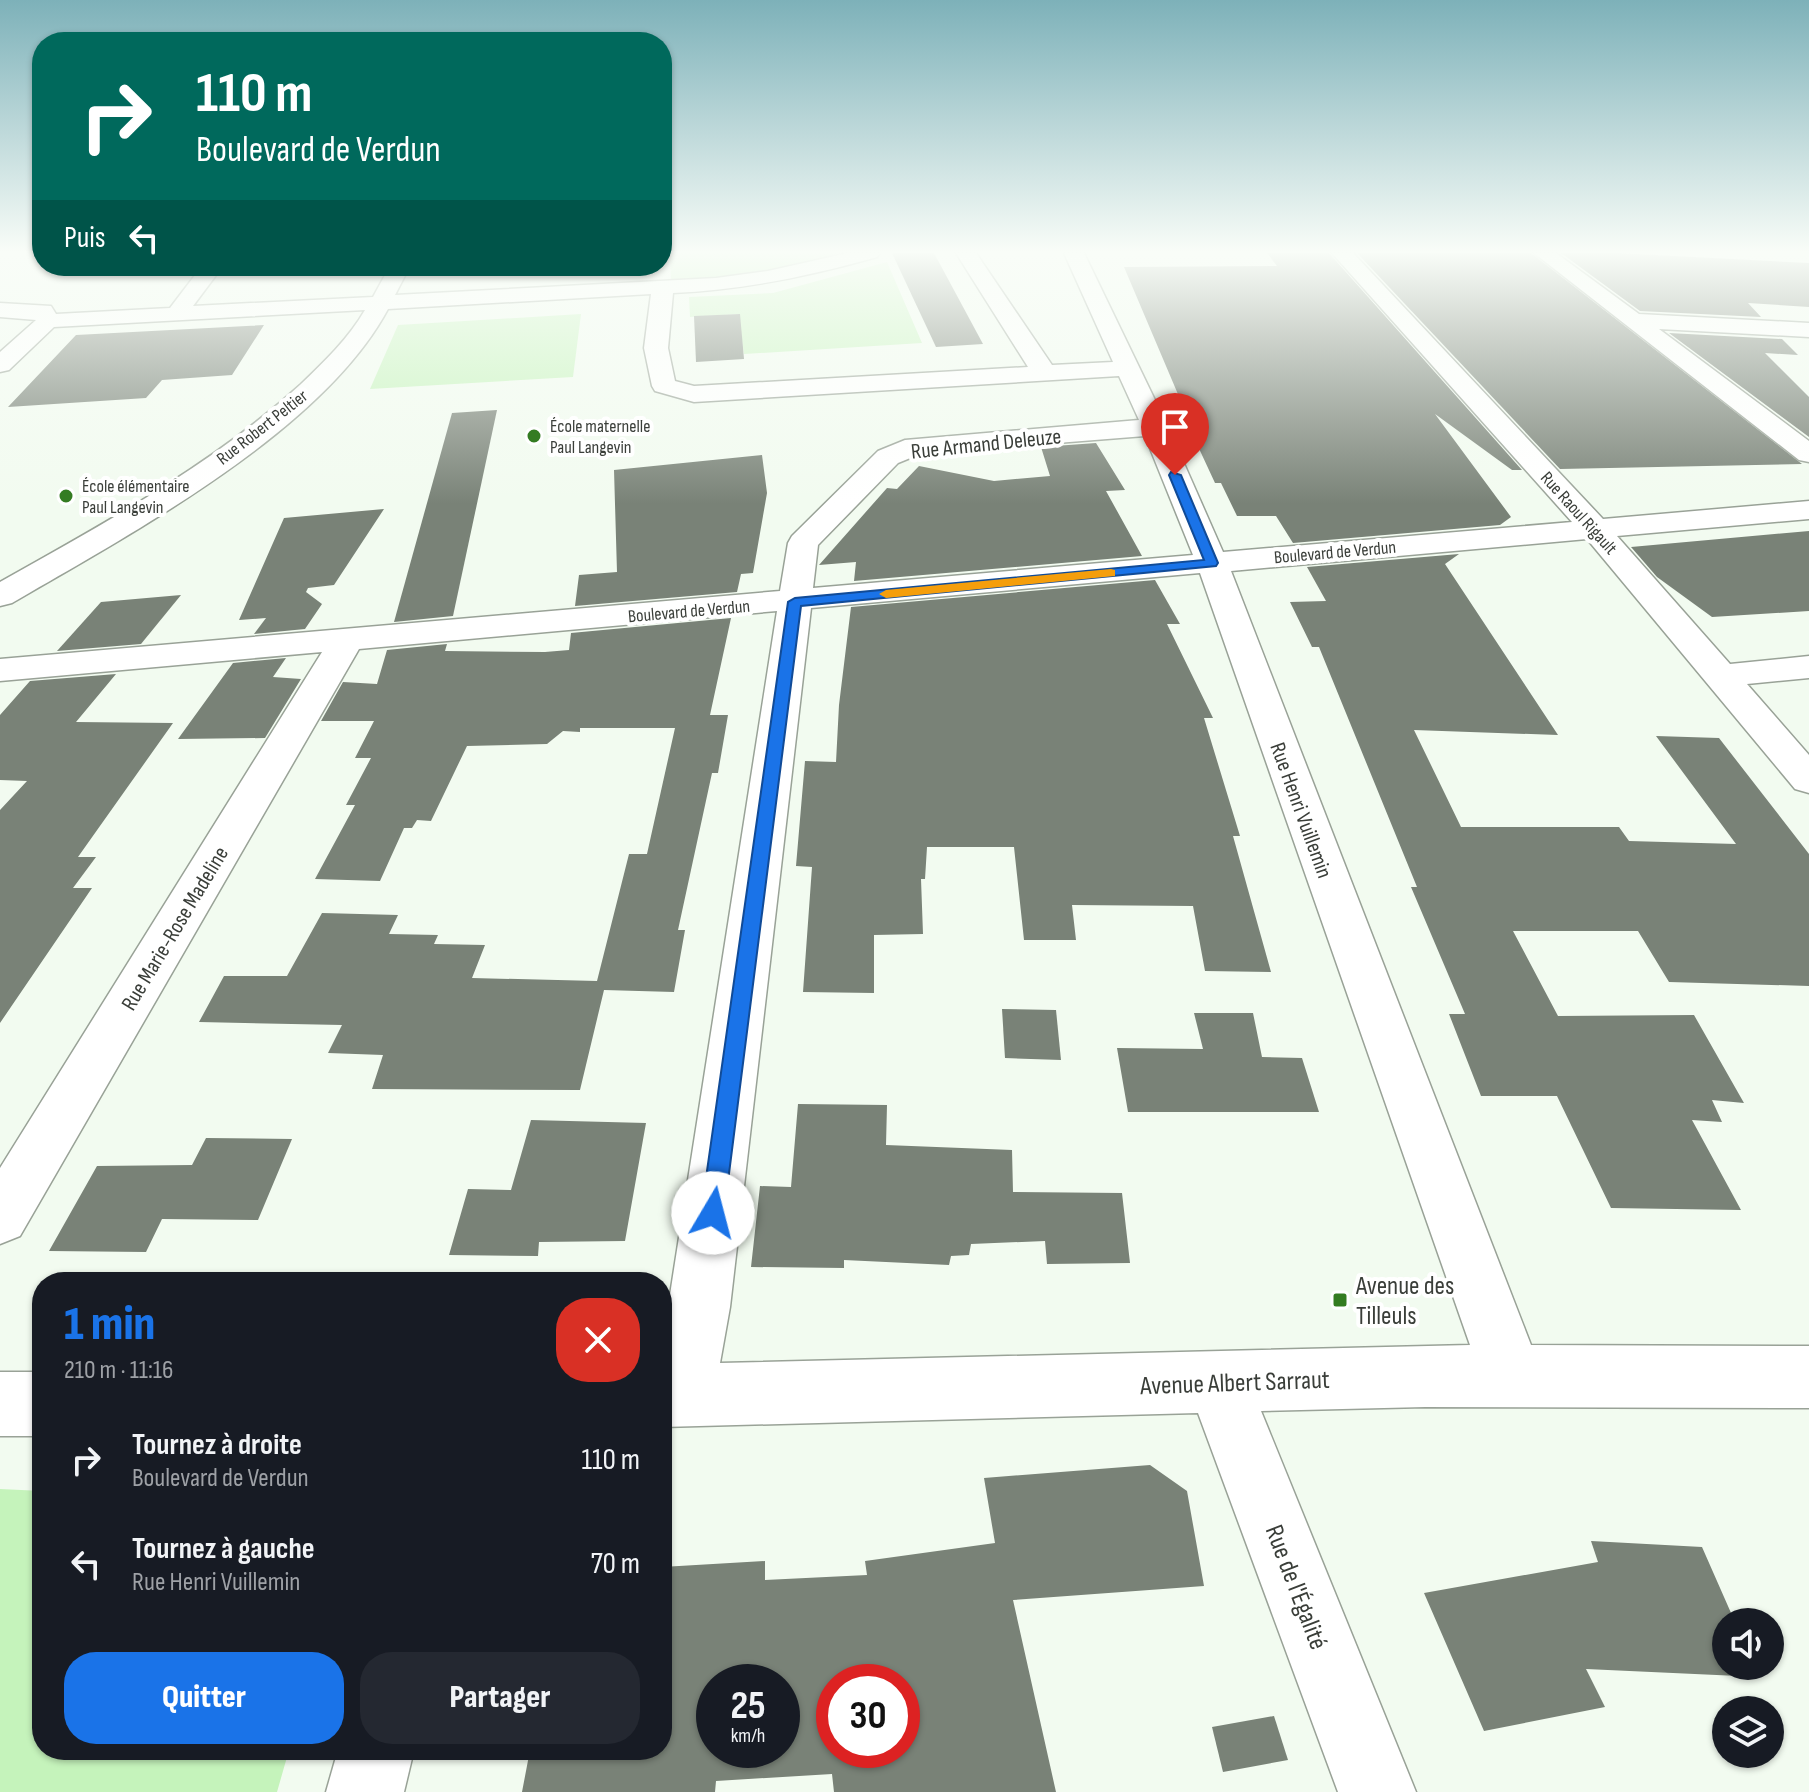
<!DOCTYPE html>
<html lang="fr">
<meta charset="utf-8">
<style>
body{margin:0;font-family:"Sofia Sans Condensed",sans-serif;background:#242831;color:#f1f3f6;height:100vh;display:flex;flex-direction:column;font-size:30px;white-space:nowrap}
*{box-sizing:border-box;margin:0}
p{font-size:26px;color:#9ea1a6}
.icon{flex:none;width:44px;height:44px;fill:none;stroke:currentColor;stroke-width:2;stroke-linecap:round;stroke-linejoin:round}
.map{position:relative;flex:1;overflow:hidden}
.sheet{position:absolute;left:32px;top:1272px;width:640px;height:488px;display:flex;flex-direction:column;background:#171b24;border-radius:32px;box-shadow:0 2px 6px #0004}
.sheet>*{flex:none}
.hud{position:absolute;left:32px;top:32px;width:640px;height:244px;border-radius:32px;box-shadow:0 2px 6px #0004;background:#00695c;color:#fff;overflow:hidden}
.controls{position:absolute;left:1712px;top:1608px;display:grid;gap:16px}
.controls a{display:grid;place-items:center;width:72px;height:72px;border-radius:50%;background:#171b24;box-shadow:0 2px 6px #0004;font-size:40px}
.speed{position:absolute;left:696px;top:1664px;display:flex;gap:16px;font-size:40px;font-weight:700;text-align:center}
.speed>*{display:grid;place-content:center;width:104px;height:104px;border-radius:50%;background:#171b24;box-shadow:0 2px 6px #0004;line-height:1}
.speed small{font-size:20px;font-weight:400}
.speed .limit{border:12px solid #d22;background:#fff;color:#111}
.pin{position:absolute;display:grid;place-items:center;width:68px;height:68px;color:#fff;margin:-82px -34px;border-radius:50% 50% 50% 0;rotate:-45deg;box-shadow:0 0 8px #0007}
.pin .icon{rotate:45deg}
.me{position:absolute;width:88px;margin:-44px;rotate:8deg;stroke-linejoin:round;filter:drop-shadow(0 0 6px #0008)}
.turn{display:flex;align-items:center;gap:28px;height:168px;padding:0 32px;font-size:36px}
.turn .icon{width:104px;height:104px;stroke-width:2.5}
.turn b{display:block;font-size:56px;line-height:68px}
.then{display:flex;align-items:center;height:76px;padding:0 32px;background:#0003;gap:16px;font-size:30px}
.round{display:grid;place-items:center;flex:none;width:84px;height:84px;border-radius:32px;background:#242831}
.overview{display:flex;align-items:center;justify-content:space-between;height:136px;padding:0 32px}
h1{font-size:48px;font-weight:800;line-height:60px;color:#1a73e8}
.cta{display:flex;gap:16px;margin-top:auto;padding:16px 32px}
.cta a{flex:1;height:92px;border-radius:32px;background:#1a73e8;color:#fff;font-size:32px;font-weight:800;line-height:92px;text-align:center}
.cta a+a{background:#242831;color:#f1f3f6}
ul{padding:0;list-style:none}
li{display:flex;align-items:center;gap:24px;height:104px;padding:0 32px}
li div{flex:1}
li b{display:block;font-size:30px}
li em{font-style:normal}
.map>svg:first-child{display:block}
</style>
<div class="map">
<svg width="1809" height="1792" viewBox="0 0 1809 1792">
<rect width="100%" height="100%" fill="#f2fbf0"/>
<g fill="#c5f3bb">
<path d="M 670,253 L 847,253 L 768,273 L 671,281 Z"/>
<path d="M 887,262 L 922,343 L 744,354 L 738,314 L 690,317 L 689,297 L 773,293 Z"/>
<path d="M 581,314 L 573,377 L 370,389 L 398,325 Z"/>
<path d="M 0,1489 L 42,1491 L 42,1750 L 289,1750 L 277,1792 L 0,1792 Z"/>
</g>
<g fill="#798277" fill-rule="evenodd">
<path d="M 892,253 L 934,253 L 983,344 L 936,347 Z"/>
<path d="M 1267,253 L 1329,253 L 1522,470 L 1512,470 L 1435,414 L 1511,517 L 1500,525 L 1293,543 L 1276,516 L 1237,516 L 1221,483 L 1215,483 L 1176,399 L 1180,399 L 1124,267 L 1277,266 Z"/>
<path d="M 1357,253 L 1531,253 L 1802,464 L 1560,469 Z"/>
<path d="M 1561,253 L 1618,253 L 1809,263 L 1809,307 L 1748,303 L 1761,317 L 1640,311 Z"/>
<path d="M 740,314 L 744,359 L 696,362 L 694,316 Z"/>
<path d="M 264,325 L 232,375 L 162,380 L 146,398 L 8,407 L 76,335 Z"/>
<path d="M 1669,333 L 1782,339 L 1798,355 L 1765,353 L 1809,397 L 1809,437 Z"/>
<path d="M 497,410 L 453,616 L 394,622 L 452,413 Z"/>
<path d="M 1096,443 L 1125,490 L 1106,491 L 1142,556 L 854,581 L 856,562 L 819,565 L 887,488 L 897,489 L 919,466 L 994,481 L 1050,476 L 1041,447 Z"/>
<path d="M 762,455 L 767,493 L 753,573 L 741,574 L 737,592 L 575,606 L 579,575 L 617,572 L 614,470 Z"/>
<path d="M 384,509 L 334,585 L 308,588 L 306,592 L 322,604 L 305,629 L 254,634 L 266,618 L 239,620 L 284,518 Z"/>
<path d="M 1809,531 L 1809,611 L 1712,617 L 1657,577 L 1631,547 Z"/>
<path d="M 1459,554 L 1445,564 L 1558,735 L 1414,730 L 1461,827 L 1619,827 L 1629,841 L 1736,844 L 1656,736 L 1719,738 L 1809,854 L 1809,986 L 1669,982 L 1638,931 L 1513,931 L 1558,1016 L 1694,1015 L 1744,1103 L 1712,1100 L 1722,1122 L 1692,1120 L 1741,1210 L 1611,1208 L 1557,1096 L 1481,1096 L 1449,1014 L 1465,1014 L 1411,887 L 1417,887 L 1319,647 L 1312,647 L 1290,602 L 1326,601 L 1307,567 Z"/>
<path d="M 1155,580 L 1180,624 L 1167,624 L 1213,718 L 1204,718 L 1240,836 L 1233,836 L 1271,972 L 1205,971 L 1193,906 L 1072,905 L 1076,940 L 1024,940 L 1014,847 L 927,847 L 925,879 L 921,879 L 923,934 L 874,935 L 874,993 L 803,992 L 812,867 L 796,866 L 805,761 L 836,762 L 839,705 L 851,607 Z"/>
<path d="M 181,595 L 141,644 L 57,651 L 101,602 Z"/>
<path d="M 731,618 L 710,715 L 728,715 L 718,773 L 712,773 L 678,930 L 685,930 L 674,992 L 604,990 L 580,1090 L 372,1089 L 383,1055 L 328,1053 L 342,1025 L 199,1022 L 224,976 L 287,976 L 322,913 L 398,915 L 389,934 L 438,935 L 434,944 L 485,945 L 472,978 L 597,981 L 629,854 L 647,854 L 675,728 L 580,728 L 580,732 L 563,731 L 547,744 L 467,746 L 431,821 L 417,820 L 412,828 L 404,828 L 380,881 L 315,879 L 355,805 L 346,805 L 371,758 L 355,758 L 374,721 L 321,721 L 343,682 L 377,684 L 387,650 L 447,644 L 445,651 L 545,652 L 569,650 L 571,633 Z"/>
<path d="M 286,658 L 273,677 L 301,679 L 265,738 L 178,739 L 233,663 Z"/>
<path d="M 116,674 L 76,722 L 173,723 L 78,857 L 96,857 L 73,888 L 92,888 L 0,1023 L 0,810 L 27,781 L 0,780 L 0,715 L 30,681 Z"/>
<path d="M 1002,1009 L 1056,1010 L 1061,1060 L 1005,1058 Z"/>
<path d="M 1194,1013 L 1253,1013 L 1262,1057 L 1302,1058 L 1319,1112 L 1128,1112 L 1117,1048 L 1203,1049 Z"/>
<path d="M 798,1104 L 887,1105 L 886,1145 L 1012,1150 L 1013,1192 L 1122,1193 L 1130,1263 L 1047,1264 L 1045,1241 L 971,1244 L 969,1255 L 951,1256 L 949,1265 L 844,1260 L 844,1268 L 751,1267 L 760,1186 L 791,1187 Z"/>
<path d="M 531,1120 L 646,1123 L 625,1241 L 539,1242 L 538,1256 L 449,1255 L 468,1189 L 511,1190 Z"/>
<path d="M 206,1138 L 292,1139 L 258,1220 L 162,1219 L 146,1252 L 49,1251 L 97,1166 L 192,1165 Z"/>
<path d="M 1150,1465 L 1187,1491 L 1204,1586 L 1013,1600 L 1056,1792 L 834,1792 L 832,1774 L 716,1781 L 715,1792 L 522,1792 L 530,1750 L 662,1750 L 662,1567 L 765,1561 L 765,1580 L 867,1575 L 865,1561 L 995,1543 L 984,1478 ZM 714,1682 L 782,1682 L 782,1750 L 714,1750 ZM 834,1682 L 902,1682 L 902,1750 L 834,1750 Z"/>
<path d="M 1591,1541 L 1702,1547 L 1735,1622 L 1726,1622 L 1726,1666 L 1755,1666 L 1760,1677 L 1586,1669 L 1605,1707 L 1484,1731 L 1424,1593 L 1598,1562 Z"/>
<path d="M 1274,1716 L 1288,1760 L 1223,1772 L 1212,1727 Z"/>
</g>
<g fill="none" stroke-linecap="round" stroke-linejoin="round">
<defs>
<g id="minor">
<path d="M 848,253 L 880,253 L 877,257 C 810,276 743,290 673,293 L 668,348 L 675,381 L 694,386 L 1028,367 L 956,253 L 976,253 L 1052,365 L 1113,362 L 1064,253 L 1084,253 L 1168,427 L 1223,552 L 1572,522 L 1332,253 L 1353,253 L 1603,519 L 1809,501 L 1809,519 L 1617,536 L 1730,664 L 1809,656 L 1809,678 L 1747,684 L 1809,755 L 1809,793 L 1795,789 L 1587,539 L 1231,571 L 1531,1345 L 1809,1346 L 1809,1408 L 1425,1407 L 1261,1411 L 1416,1792 L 1338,1792 L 1198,1413 L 662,1427 L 662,1346 L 777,611 L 359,649 L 20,1236 L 0,1244 L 0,1168 L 322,652 L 0,681 L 0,659 L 780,591 L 788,543 L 792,536 L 878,451 L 905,440 L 1139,420 L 1119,376 L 694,402 L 655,391 L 652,386 L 644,348 L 651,294 L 388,309 C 322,432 130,534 12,603 L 0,606 L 0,582 C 105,523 212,465 301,384 C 324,362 349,338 365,310 L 54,327 L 9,370 L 0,372 L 0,352 L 36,320 L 0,317 L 0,303 L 51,306 L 56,314 L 170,308 L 202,266 L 223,266 L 193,306 L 373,297 L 390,266 L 410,266 L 395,295 L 716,278 L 768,271 ZM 1145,436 L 1193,555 L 813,588 L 818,545 L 898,463 L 920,454 ZM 1200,573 L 1470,1345 L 720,1363 L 730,1307 L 811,608 Z"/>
<path d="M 1534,253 L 1556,253 L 1639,314 L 1809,323 L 1809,337 L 1659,329 L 1809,441 L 1809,462 L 1799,460 Z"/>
<rect x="0" y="1372" width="42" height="64"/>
<path d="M 338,1750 L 414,1750 L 404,1792 L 326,1792 Z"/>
</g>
</defs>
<use href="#minor" stroke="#99a297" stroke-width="3"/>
<use href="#minor" fill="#fff" fill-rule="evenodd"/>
</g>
<linearGradient id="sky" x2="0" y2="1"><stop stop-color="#7db1b9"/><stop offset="0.5" stop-color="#f9fdf8"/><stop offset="1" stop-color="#f9fdf8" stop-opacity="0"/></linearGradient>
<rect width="1809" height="504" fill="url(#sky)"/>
<path fill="#1a73e8" stroke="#114b97" stroke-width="2" d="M 1171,472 L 1181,475 L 1218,563 L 1216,566 L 801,606 L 724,1213 L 721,1220 L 713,1223 L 704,1220 L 701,1213 L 788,602 L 795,598 L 1204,560 L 1169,475 Z"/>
<path fill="#f59e0b" d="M 1111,569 L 1115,570 L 1115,576 L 886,598 L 879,594 L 886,590 Z"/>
<g fill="#347c22" stroke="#fff" stroke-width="3">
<circle cx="534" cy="436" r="8"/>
<circle cx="66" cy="496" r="8"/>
<rect x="1332" y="1292" width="16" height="16" rx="4"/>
</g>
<g text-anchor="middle" stroke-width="8" stroke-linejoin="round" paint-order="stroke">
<g font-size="18" fill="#3a3e39" stroke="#fff" text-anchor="start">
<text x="550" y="432">École maternelle<tspan x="550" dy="21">Paul Langevin</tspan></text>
<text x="82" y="492">École élémentaire<tspan x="82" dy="21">Paul Langevin</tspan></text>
</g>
<g font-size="18" fill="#3a3e39" stroke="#fff">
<text transform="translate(262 427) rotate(-38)" y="6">Rue Robert Peltier</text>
<text transform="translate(1579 513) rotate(48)" y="6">Rue Raoul Rigault</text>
<text transform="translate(1335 552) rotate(-5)" y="6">Boulevard de Verdun</text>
<text transform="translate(689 611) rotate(-5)" y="6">Boulevard de Verdun</text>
</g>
<g font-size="22" fill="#3a3e39" stroke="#fff">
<text transform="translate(986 443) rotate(-6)" y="8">Rue Armand Deleuze</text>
<text transform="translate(1302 810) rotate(70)" y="8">Rue Henri Vuillemin</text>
<text transform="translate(174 928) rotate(-59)" y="8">Rue Marie-Rose Madeline</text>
</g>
<g font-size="26" fill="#3a3e39" stroke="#fff" text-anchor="start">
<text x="1356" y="1294">Avenue des<tspan x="1356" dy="30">Tilleuls</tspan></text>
</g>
<g font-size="26" fill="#3a3e39" stroke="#fff">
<text transform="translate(1235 1382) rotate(-2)" y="9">Avenue Albert Sarraut</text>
<text transform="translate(1297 1587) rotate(69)" y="9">Rue de l'Égalité</text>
</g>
</g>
</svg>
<div class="controls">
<a><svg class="icon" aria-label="sound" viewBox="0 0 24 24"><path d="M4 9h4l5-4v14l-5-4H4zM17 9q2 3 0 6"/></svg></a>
<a><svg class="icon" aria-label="layers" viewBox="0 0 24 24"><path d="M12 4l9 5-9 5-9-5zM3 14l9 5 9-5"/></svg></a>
</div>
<div class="speed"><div>25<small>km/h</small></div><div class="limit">30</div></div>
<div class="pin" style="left:1175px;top:475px;background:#d93025"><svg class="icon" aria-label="arrive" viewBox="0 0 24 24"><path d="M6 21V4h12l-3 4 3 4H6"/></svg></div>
<svg class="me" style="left:713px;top:1213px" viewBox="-20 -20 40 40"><circle r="19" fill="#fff"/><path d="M0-13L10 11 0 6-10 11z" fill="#1a73e8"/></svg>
<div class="hud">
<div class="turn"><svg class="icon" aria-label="right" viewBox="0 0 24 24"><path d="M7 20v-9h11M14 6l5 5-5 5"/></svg><div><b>110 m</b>Boulevard de Verdun</div></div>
<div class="then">Puis<svg class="icon" aria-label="left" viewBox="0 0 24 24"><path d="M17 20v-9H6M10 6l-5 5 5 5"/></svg></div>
</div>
<section class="sheet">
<div class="overview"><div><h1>1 min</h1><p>210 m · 11:16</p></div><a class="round" style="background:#d93025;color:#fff"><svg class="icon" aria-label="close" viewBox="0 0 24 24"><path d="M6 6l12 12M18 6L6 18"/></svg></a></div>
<ul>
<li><svg class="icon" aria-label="right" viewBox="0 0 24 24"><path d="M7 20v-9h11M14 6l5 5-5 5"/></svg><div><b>Tournez à droite</b><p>Boulevard de Verdun</p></div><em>110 m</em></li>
<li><svg class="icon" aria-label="left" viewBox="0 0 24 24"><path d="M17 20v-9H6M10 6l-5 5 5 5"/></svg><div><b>Tournez à gauche</b><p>Rue Henri Vuillemin</p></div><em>70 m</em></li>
</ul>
<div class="cta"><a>Quitter</a><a>Partager</a></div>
</section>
</div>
